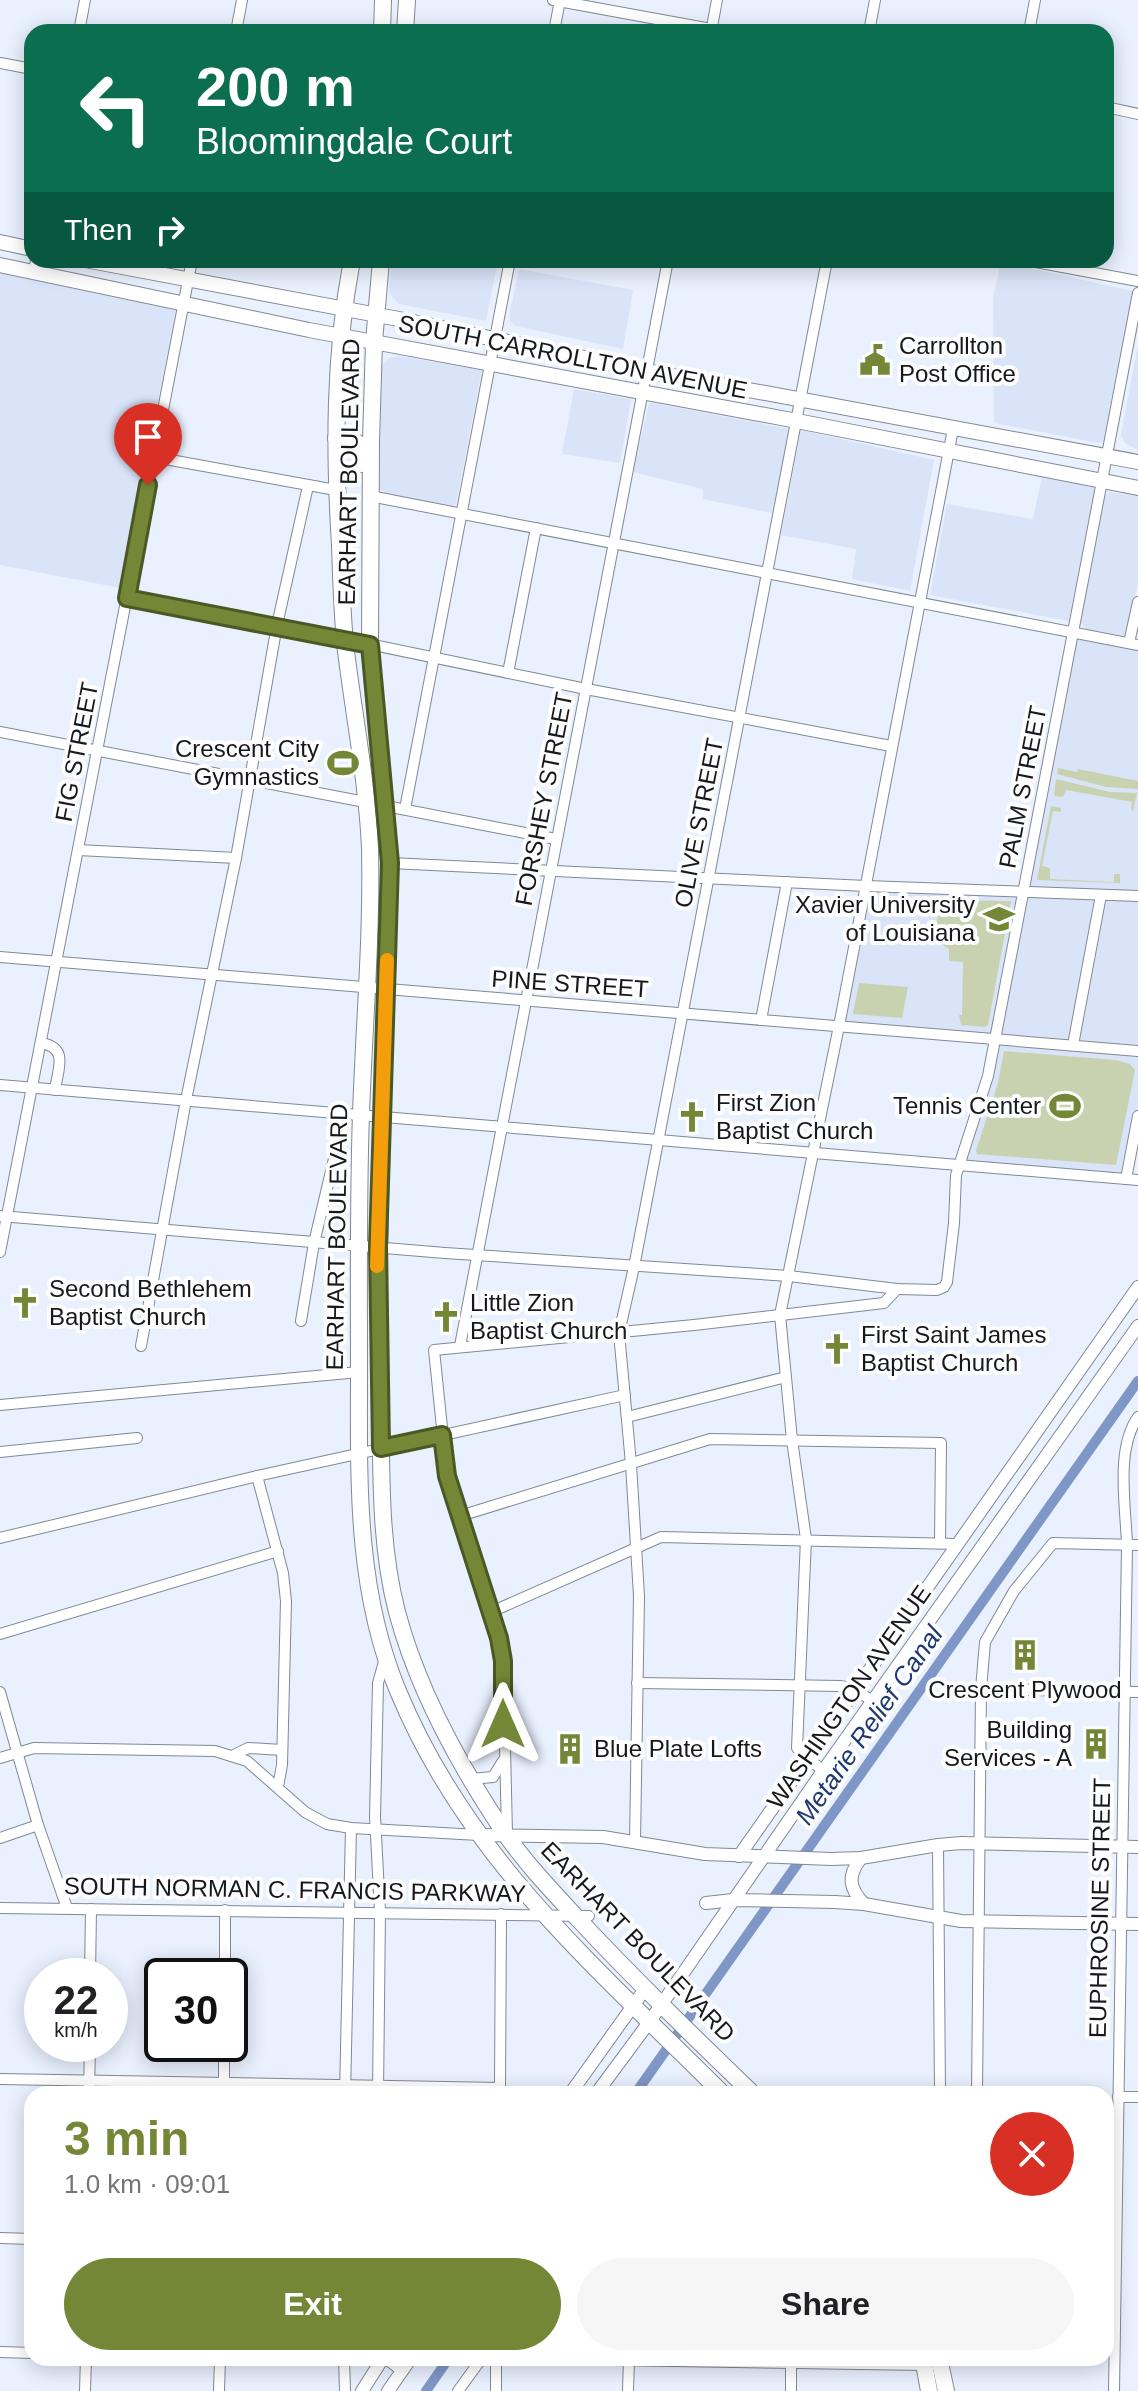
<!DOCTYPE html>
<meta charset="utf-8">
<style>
body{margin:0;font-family:Arial,sans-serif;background:#f6f6f6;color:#202124;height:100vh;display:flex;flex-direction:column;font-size:30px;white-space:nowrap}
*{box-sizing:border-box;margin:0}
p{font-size:26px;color:#757577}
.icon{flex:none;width:44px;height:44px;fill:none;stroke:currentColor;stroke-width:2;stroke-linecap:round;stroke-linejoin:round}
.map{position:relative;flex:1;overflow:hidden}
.drawer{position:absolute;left:24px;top:2086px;width:1090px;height:280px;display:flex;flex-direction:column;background:#fff;border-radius:24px;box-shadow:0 4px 20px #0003}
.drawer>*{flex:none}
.top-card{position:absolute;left:24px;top:24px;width:1090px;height:244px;border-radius:24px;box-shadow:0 4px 20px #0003;background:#0b6e4f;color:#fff;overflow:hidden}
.speed{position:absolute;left:24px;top:1958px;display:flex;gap:16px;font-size:40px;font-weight:700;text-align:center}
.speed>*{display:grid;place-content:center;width:104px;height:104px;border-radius:50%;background:#fff;box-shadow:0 4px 20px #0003;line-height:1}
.speed small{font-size:20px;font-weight:400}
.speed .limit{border:4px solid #111;border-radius:12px;background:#fff;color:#111}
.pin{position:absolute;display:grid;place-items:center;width:68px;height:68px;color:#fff;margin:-82px -34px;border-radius:50% 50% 50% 0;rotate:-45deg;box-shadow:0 0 8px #0007}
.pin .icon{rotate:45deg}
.me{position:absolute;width:88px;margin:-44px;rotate:0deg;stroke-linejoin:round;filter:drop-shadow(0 0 6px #0008)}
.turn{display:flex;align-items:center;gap:28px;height:168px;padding:0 40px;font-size:36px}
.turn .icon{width:104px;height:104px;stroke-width:2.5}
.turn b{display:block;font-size:56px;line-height:68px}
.then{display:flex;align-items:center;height:76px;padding:0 40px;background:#0003;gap:16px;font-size:30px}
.round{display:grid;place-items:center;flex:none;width:84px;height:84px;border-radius:42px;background:#f6f6f6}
.headline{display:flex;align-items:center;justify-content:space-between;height:136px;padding:0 40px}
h1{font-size:48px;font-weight:700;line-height:60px;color:#748737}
.action{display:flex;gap:16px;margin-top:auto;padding:16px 40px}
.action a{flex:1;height:92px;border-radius:48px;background:#748737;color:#fff;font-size:32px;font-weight:700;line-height:92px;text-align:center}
.action a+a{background:#f6f6f6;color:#202124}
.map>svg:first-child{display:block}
</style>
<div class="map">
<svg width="1138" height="2391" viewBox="0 0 1138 2391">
<rect width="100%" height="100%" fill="#e9f0fe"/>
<g fill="#dae4f8">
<path d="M 391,260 L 498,260 L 486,321 L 399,304 L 389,293 Z"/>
<path d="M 1001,262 L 1133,291 L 1103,441 L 1099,443 L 994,423 L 993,298 Z"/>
<path d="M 519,269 L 633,290 L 623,349 L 515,326 L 510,321 L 510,312 Z"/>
<path d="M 0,273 L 176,310 L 121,588 L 0,565 Z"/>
<path d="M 1138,345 L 1138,450 L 1125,443 L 1121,435 Z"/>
<path d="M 399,356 L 482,370 L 456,504 L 452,506 L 418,502 L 380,491 L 377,483 L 379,369 L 389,358 Z"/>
<path d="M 574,389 L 631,399 L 620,463 L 562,454 Z"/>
<path d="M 652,403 L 790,429 L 772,513 L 703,499 L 703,489 L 633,472 L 649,404 Z"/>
<path d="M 801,430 L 934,460 L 910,591 L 852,579 L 856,549 L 781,535 Z"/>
<path d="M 1042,476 L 1095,488 L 1069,621 L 930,595 L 947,504 L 1033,519 Z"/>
<path d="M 1109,492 L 1138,496 L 1138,582 L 1128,634 L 1123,636 L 1087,630 L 1080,622 L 1105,496 Z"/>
<path d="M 1074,632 L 1138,644 L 1138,1116 L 1126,1179 L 960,1164 L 993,1040 L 839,1026 L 866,886 L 1023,892 Z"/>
</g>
<g fill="#c8d2b0">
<path d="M 1058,768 L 1077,772 L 1078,769 L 1138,781 L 1138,789 L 1106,787 L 1057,774 Z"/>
<path d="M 1056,779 L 1110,792 L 1137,793 L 1133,811 L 1131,810 L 1132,802 L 1066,790 L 1063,797 L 1054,796 Z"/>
<path d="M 1051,806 L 1061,808 L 1061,812 L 1053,811 L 1042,866 L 1050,868 L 1050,879 L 1114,882 L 1114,874 L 1120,874 L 1120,883 L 1037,880 Z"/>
<path d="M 941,900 L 1011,901 L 988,1025 L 985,1027 L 961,1025 L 959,1015 L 962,1015 L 963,962 L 949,961 L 949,949 L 940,943 L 940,933 L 934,933 Z"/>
<path d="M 859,983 L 908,987 L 902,1018 L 853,1014 Z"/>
<path d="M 1004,1051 L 1116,1060 L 1130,1064 L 1135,1070 L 1116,1165 L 977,1154 L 976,1151 L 998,1083 Z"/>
</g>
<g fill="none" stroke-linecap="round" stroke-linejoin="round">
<g stroke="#7f97c6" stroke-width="10">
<path d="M 635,2094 L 1138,1381"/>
<path d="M 426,2391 L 449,2358"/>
</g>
<defs>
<g id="minor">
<path d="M 553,0 L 711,29"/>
<path d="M 79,32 L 85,0"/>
<path d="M 236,32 L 242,0"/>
<path d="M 554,32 L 560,0"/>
<path d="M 711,32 L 717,0"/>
<path d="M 869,32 L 875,0"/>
<path d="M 1029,32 L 1035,0"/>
<path d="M 0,63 L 32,69"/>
<path d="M 1106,107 L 1138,114"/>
<path d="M 1025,260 L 1138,281"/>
<path d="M 34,273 L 36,260"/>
<path d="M 154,457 L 336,490"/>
<path d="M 370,496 L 1138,645"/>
<path d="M 127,598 L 277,625 L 586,689 L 891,746"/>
<path d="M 1129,643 L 1138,602"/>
<path d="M 508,673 L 536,528"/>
<path d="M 0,732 L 365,802"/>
<path d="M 386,806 L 556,839"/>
<path d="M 405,809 L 510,260"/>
<path d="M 78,850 L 236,858"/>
<path d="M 390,863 L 866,886 L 1138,896"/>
<path d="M 0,957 L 1138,1051"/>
<path d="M 761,1020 L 787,882"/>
<path d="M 41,1043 C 69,1048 58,1068 55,1090"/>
<path d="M 1073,1045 L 1101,895"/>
<path d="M 0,1085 L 1138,1180"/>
<path d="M 1126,1179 L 1138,1116"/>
<path d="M 0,1216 L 445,1253 L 789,1276 L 897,1289 L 937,1290 L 944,1287 L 947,1282 L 954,1223 L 956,1175 L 988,1076 L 1138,293"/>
<path d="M 0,1252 L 192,260"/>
<path d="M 301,1321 L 314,1243 L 338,1142 L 340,1114"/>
<path d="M 141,1346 L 186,1100 L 236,858 L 277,625 L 308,486"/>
<path d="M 460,1346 L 668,260"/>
<path d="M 0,1405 L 359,1372"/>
<path d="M 627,1417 L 786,1377"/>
<path d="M 0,1452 L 137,1438"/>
<path d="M 257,1476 L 283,1573 L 286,1601 L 282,1765 L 278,1787"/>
<path d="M 460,1516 L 710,1439 L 941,1443 L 940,1543"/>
<path d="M 0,1538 L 257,1476 L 625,1395"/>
<path d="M 491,1612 L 661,1537 L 957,1544"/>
<path d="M 0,1634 L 278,1551"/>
<path d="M 637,1683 L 841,1686 L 855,1689 L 872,1701"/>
<path d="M 981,1689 L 1138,1692"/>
<path d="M 0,1692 L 38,1825 L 67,1908"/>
<path d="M 232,1756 L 248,1748 L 282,1750"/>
<path d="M 0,1758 L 34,1748 L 215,1751 L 247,1761 L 305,1812 L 327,1824 L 351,1828 L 479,1835"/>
<path d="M 823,1771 L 797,1748 L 806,1539 L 792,1440 L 780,1315 L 839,1026 L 953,429"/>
<path d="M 471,1779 L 493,1777 L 503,1761"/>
<path d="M 507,1834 L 503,1661 L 499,1638 L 447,1476 L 434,1350 L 694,1325 L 884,1303 L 897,1289"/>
<path d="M 0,1838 L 38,1825"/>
<path d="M 635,1841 L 639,1596 L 631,1464 L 619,1333 L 634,1267 L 827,260"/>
<path d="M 938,1845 L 940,2094"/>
<path d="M 0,1908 L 589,1916"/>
<path d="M 90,1976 L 91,1909"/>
<path d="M 225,1976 L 225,1910"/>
<path d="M 0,2079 L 500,2088 L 501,1914"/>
<path d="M 89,2094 L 90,2044"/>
<path d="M 224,2094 L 224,2044"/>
<path d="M 345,2094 L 351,1828"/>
<path d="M 378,2094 L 380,1911 L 375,1817 L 378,1683 L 385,1658"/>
<path d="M 977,2094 L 981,1689 L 985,1642 L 1014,1591 L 1053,1543 L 1138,1545"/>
<path d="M 1118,2097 L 1138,2097"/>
<path d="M 0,2238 L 32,2239"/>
<path d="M 0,2352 L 32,2353"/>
<path d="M 344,2358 L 345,2391"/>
<path d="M 385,2358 L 402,2371"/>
<path d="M 488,2358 L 925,2365"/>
<path d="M 85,2391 L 86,2358"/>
<path d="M 219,2391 L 220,2358"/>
<path d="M 458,2391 L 482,2358"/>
<path d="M 496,2391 L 496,2360"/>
<path d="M 628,2391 L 629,2358"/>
<path d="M 791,2391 L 791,2358"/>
<path d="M 1114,2391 L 1127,1545 C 1126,1508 1115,1449 1138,1417"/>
</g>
<g id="tertiary">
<path d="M 479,1835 L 603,1837 L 705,1854 L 831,1859 L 861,1858 L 938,1845 L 961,1843 L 1138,1847"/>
<path d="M 739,1856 L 1138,1287"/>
<path d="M 861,1858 C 847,1876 849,1888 864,1904"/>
<path d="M 706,1903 L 733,1900 L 835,1902 L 864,1904 L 961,1921 L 1138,1924"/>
<path d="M 570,2094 L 645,1989"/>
<path d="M 596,2094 L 650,2021 L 823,1771 L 1138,1326"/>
<path d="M 362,2391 L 383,2358"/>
<path d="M 388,2391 L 411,2358"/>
</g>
<g id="secondary">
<path d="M 0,242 L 32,249"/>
<path d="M 85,260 L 404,320 L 646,371 L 1138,462"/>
<path d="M 0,265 L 309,330 L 797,421 L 1138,488"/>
</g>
<g id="primary">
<path d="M 382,32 L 383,0"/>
<path d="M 405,32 L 407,0"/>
<path d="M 352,260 C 334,354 334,449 340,545 C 341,577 342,610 345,643 C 353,711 367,780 370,848 C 372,937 364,1026 361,1114 C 358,1200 359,1285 359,1370 C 359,1479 355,1588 398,1691 C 468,1860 597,1968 723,2094"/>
<path d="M 381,260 L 374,342 L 371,441 L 370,645 L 390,863 C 385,1038 376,1213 380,1388 C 382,1463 378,1539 397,1612 C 418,1691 459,1765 504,1832 C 526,1864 553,1892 579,1920 C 635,1980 694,2037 753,2094"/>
<path d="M 336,438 L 350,439 L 359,444 L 362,464"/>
<path d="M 923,2358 L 929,2391"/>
<path d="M 939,2358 L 946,2391"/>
</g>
</defs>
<use href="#minor" stroke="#828894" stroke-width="12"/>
<use href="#tertiary" stroke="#828894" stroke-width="14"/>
<use href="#secondary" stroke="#828894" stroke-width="16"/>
<use href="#primary" stroke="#828894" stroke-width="18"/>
<use href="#minor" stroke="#fff" stroke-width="10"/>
<use href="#tertiary" stroke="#fff" stroke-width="12"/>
<use href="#secondary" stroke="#fff" stroke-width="14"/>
<use href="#primary" stroke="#fff" stroke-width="16"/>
</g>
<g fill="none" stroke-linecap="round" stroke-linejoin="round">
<defs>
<path id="route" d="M 148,485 L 127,598 L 370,645 L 390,863 L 378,1247 L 381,1448 L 442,1435 L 447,1476 L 499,1638 L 503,1661 L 503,1724"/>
</defs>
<use href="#route" stroke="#4b5824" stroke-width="20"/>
<use href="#route" stroke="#748737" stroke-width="14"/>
<path stroke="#f59e0b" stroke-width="14" d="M 377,1266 L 387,960"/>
</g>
<defs>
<symbol id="civic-bare" viewBox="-9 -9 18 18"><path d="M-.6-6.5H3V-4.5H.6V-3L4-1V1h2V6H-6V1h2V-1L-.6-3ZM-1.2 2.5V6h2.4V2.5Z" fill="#748737" stroke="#fdfdfd" stroke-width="2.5" paint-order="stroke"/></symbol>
<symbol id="stadium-bare" viewBox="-9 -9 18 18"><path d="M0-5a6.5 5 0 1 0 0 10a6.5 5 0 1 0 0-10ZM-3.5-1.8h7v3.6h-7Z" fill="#748737" stroke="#fdfdfd" stroke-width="2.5" paint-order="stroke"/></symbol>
<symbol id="university-bare" viewBox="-9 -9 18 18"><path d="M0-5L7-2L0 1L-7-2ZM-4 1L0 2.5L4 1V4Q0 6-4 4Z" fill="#748737" stroke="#fdfdfd" stroke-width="2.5" paint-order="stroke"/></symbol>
<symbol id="church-bare" viewBox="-9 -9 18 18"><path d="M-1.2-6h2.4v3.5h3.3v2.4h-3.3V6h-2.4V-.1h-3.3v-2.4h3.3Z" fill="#748737" stroke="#fdfdfd" stroke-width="2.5" paint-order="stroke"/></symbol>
<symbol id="building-bare" viewBox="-9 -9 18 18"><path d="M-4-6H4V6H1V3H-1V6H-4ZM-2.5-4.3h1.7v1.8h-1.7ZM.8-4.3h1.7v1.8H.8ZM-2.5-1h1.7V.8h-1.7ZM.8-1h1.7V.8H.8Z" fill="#748737" stroke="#fdfdfd" stroke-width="2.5" paint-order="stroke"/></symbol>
</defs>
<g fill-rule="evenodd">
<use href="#civic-bare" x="853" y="338" width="44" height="44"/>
<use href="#stadium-bare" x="321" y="741" width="44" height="44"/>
<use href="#university-bare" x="977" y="897" width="44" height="44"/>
<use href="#stadium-bare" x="1043" y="1084" width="44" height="44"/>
<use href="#church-bare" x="670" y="1095" width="44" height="44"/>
<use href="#church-bare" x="3" y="1281" width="44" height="44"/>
<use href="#church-bare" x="424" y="1295" width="44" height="44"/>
<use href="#church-bare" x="815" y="1327" width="44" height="44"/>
<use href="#building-bare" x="1003" y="1633" width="44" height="44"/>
<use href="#building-bare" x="1074" y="1722" width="44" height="44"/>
<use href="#building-bare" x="548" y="1727" width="44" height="44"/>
</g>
<g text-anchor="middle" stroke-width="8" stroke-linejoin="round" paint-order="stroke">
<g font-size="24" fill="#16181d" stroke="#fdfdfd" text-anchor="start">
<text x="899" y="354">Carrollton<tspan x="899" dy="28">Post Office</tspan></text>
<text x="319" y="757" text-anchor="end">Crescent City<tspan x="319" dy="28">Gymnastics</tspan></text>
<text x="975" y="913" text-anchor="end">Xavier University<tspan x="975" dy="28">of Louisiana</tspan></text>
<text x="716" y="1111">First Zion<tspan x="716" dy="28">Baptist Church</tspan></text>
<text x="1041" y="1114" text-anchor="end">Tennis Center</text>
<text x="49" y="1297">Second Bethlehem<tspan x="49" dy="28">Baptist Church</tspan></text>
<text x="470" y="1311">Little Zion<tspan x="470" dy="28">Baptist Church</tspan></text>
<text x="861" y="1343">First Saint James<tspan x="861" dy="28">Baptist Church</tspan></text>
<text x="1025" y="1698" text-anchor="middle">Crescent Plywood</text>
<text x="1072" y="1738" text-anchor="end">Building<tspan x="1072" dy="28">Services - A</tspan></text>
<text x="594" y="1757">Blue Plate Lofts</text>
</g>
<g font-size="24" fill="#16181d" stroke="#fdfdfd">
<text transform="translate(573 357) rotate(11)" y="8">SOUTH CARROLLTON AVENUE</text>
<text transform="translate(349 472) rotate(-89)" y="8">EARHART BOULEVARD</text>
<text transform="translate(77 752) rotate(-79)" y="8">FIG STREET</text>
<text transform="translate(1023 787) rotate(-79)" y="8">PALM STREET</text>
<text transform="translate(544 799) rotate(-79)" y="8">FORSHEY STREET</text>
<text transform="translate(699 823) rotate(-79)" y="8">OLIVE STREET</text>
<text transform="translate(570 984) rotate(4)" y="8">PINE STREET</text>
<text transform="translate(337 1237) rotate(-89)" y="8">EARHART BOULEVARD</text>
<text transform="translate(849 1697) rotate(-55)" y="8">WASHINGTON AVENUE</text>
<text transform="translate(295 1890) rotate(1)" y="8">SOUTH NORMAN C. FRANCIS PARKWAY</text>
<text transform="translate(1100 1908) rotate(-89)" y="8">EUPHROSINE STREET</text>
<text transform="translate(638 1942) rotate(46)" y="8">EARHART BOULEVARD</text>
</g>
<g font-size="26" font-style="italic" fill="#1e3872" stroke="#fdfdfd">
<text transform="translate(869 1725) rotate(-55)" y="9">Metarie Relief Canal</text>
</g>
</g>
</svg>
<div class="speed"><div>22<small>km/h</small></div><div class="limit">30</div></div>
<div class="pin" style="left:148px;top:485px;background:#d93025"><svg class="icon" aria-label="arrive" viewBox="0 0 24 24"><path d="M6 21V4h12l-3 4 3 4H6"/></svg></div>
<svg class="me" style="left:503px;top:1724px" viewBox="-20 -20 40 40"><path d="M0-17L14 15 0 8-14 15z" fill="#748737" stroke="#fff" stroke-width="4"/></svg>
<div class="top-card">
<div class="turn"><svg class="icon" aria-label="left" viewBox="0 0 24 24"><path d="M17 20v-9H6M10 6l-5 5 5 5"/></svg><div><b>200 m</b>Bloomingdale Court</div></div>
<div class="then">Then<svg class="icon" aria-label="right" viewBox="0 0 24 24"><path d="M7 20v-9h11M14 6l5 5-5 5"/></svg></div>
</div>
<section class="drawer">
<div class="headline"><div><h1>3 min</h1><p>1.0 km · 09:01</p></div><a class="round" style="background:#d93025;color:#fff"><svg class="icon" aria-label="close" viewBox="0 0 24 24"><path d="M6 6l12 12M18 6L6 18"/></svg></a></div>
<div class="action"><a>Exit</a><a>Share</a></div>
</section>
</div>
